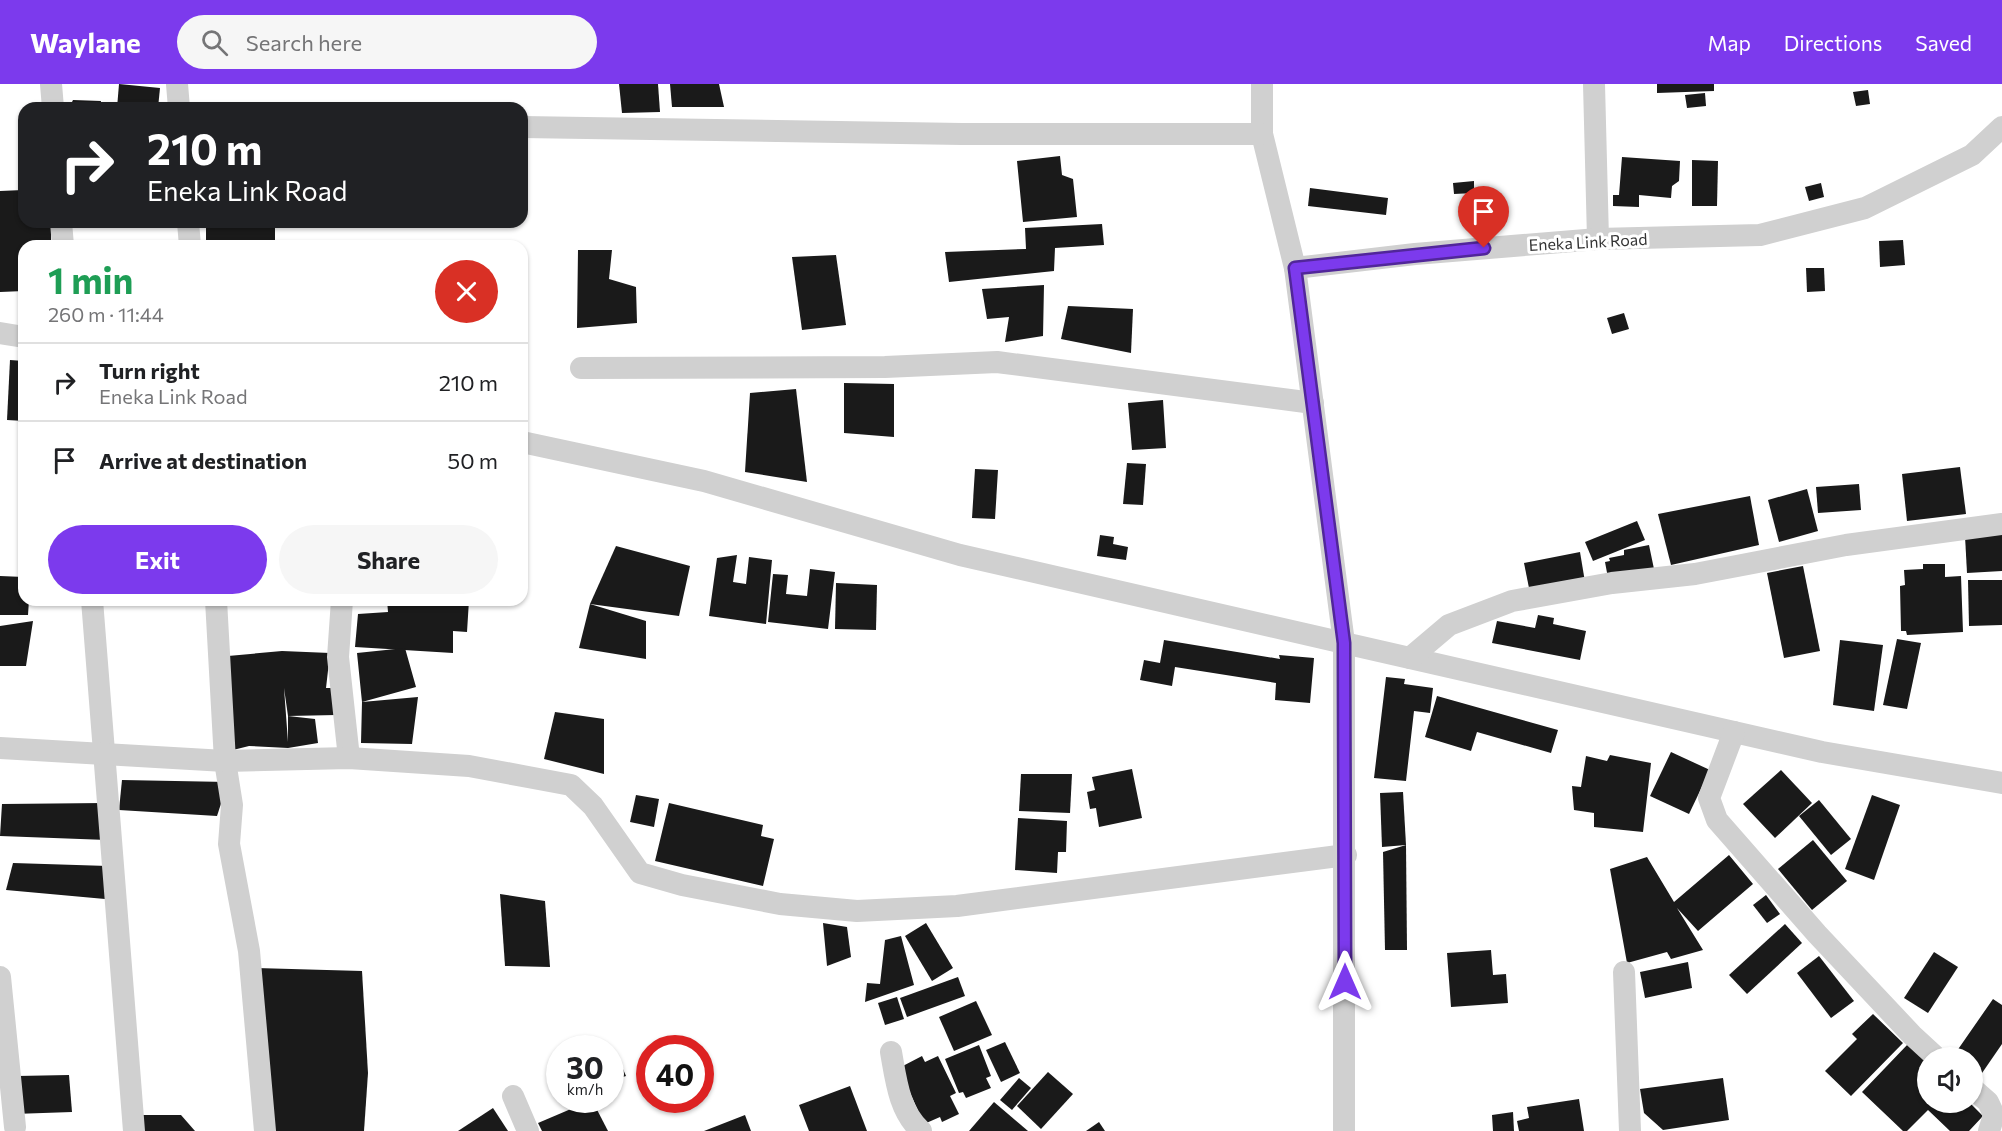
<!DOCTYPE html>
<meta charset="utf-8">
<style>
body{margin:0;font-family:Commissioner,sans-serif;background:#f6f6f6;color:#202124;height:100vh;display:flex;flex-direction:column;font-size:22px;white-space:nowrap}
*{box-sizing:border-box;margin:0}
p{font-size:20px;color:#757577}
.icon{flex:none;width:33px;height:33px;fill:none;stroke:currentColor;stroke-width:2;stroke-linecap:round;stroke-linejoin:round}
.map{position:relative;flex:1;overflow:hidden}
.panel{position:absolute;left:18px;top:156px;width:510px;height:366px;display:flex;flex-direction:column;background:#fff;border-radius:18px;box-shadow:0 2px 4px #0004}
.panel>*{flex:none}
.hud{position:absolute;left:18px;top:18px;width:510px;height:126px;border-radius:18px;box-shadow:0 2px 4px #0004;background:#202124;color:#fff;overflow:hidden}
.tools{position:absolute;left:1917px;top:963px;display:grid;gap:12px}
.tools a{display:grid;place-items:center;width:66px;height:66px;border-radius:50%;background:#fff;box-shadow:0 2px 4px #0004;font-size:30px}
.speed{position:absolute;left:546px;top:951px;display:flex;gap:12px;font-size:30px;font-weight:700;text-align:center}
.speed>*{display:grid;place-content:center;width:78px;height:78px;border-radius:50%;background:#fff;box-shadow:0 2px 4px #0004;line-height:1}
.speed small{font-size:15px;font-weight:400}
.speed .limit{border:9px solid #d22;background:#fff;color:#111}
.pin{position:absolute;display:grid;place-items:center;width:51px;height:51px;color:#fff;margin:-62px -26px;border-radius:50% 50% 50% 0;rotate:-45deg;box-shadow:0 0 6px #0007}
.pin .icon{rotate:45deg}
.me{position:absolute;width:66px;margin:-33px;rotate:0deg;stroke-linejoin:round;filter:drop-shadow(0 0 4px #0008)}
.turn{display:flex;align-items:center;gap:21px;height:126px;padding:0 30px;font-size:27px}
.turn .icon{width:78px;height:78px;stroke-width:2.5}
.turn b{display:block;font-size:42px;line-height:51px}
.round{display:grid;place-items:center;flex:none;width:63px;height:63px;border-radius:32px;background:#f6f6f6}
.headline{display:flex;align-items:center;justify-content:space-between;height:102px;padding:0 30px}
h1{font-size:36px;font-weight:700;line-height:45px;color:#1e9e55}
.button{display:flex;gap:12px;margin-top:auto;padding:12px 30px}
.button a{flex:1;height:69px;border-radius:36px;background:#7c3aed;color:#fff;font-size:24px;font-weight:700;line-height:69px;text-align:center}
.button a+a{background:#f6f6f6;color:#202124}
ul{padding:0;list-style:none}
li{display:flex;align-items:center;gap:18px;height:78px;padding:0 30px;border-top:2px solid #e0e0e0}
li div{flex:1}
li b{display:block;font-size:22px}
li em{font-style:normal}
header{display:flex;align-items:center;gap:36px;box-sizing:border-box;height:84px;padding:0 30px;background:#7c3aed;color:#fff}
header strong{font-size:28px}
nav{display:flex;gap:33px;margin-inline-start:auto;font-size:21px}
.search{width:420px;height:54px;background:#f6f6f6;display:flex;align-items:center;gap:15px;box-sizing:border-box;padding:0 21px;border-radius:33px;color:#757577;font-size:22px}
.map>svg:first-child{display:block}
</style>
<header>
<strong>Waylane</strong>
<div class="search"><svg class="icon" aria-label="search" viewBox="0 0 24 24"><circle cx="10" cy="10" r="6"/><path d="M15 15l6 6"/></svg>Search here</div>
<nav><a>Map</a><a>Directions</a><a>Saved</a></nav>
</header>
<div class="map">
<svg width="2002" height="1047" viewBox="0 0 2002 1047">
<rect width="100%" height="100%" fill="#fff"/>
<g fill="#1a1a1a">
<path d="M 119,0 L 160,4 L 158,24 L 117,24 Z"/>
<path d="M 619,0 L 658,0 L 660,28 L 622,29 Z"/>
<path d="M 670,0 L 719,0 L 724,23 L 672,23 Z"/>
<path d="M 1657,0 L 1714,0 L 1714,7 L 1657,9 Z"/>
<path d="M 1868,6 L 1870,20 L 1856,22 L 1853,8 Z"/>
<path d="M 1705,9 L 1706,22 L 1687,24 L 1685,11 Z"/>
<path d="M 73,16 L 101,17 L 100,24 L 69,24 Z"/>
<path d="M 1060,72 L 1062,91 L 1073,95 L 1077,133 L 1023,138 L 1017,77 Z"/>
<path d="M 1622,73 L 1680,77 L 1679,97 L 1672,102 L 1671,114 L 1639,111 L 1639,123 L 1613,122 L 1613,111 L 1619,111 Z"/>
<path d="M 1692,76 L 1718,77 L 1717,122 L 1692,122 Z"/>
<path d="M 1474,97 L 1474,109 L 1454,110 L 1453,99 Z"/>
<path d="M 1821,99 L 1824,113 L 1809,117 L 1805,103 Z"/>
<path d="M 1310,104 L 1388,114 L 1386,131 L 1308,122 Z"/>
<path d="M 23,106 L 24,138 L 51,138 L 51,162 L 24,162 L 24,207 L 0,208 L 0,107 Z"/>
<rect x="206" y="138" width="69" height="24"/>
<path d="M 1102,140 L 1104,161 L 1055,164 L 1054,187 L 949,198 L 945,168 L 1026,165 L 1025,144 Z"/>
<path d="M 1903,156 L 1905,181 L 1880,183 L 1879,157 Z"/>
<path d="M 578,166 L 612,166 L 609,195 L 636,203 L 637,239 L 577,244 Z"/>
<path d="M 836,171 L 846,241 L 802,246 L 792,173 Z"/>
<path d="M 1806,184 L 1824,184 L 1825,207 L 1807,208 Z"/>
<path d="M 1044,201 L 1043,252 L 1005,258 L 1009,233 L 987,235 L 982,205 Z"/>
<path d="M 1068,222 L 1133,225 L 1131,269 L 1061,255 Z"/>
<path d="M 1624,229 L 1629,245 L 1612,250 L 1607,234 Z"/>
<path d="M 10,276 L 24,277 L 24,337 L 7,336 Z"/>
<path d="M 844,299 L 894,300 L 894,353 L 844,349 Z"/>
<path d="M 796,305 L 807,398 L 745,388 L 750,309 Z"/>
<path d="M 1163,316 L 1166,364 L 1132,366 L 1128,319 Z"/>
<path d="M 1127,379 L 1146,380 L 1143,421 L 1123,420 Z"/>
<path d="M 1960,383 L 1966,430 L 1907,437 L 1902,390 Z"/>
<path d="M 975,385 L 998,386 L 995,435 L 972,434 Z"/>
<path d="M 1859,400 L 1861,426 L 1818,429 L 1816,403 Z"/>
<path d="M 1807,405 L 1818,447 L 1779,458 L 1768,416 Z"/>
<path d="M 1750,412 L 1759,461 L 1671,481 L 1658,430 Z"/>
<path d="M 1637,437 L 1645,456 L 1593,477 L 1585,458 Z"/>
<path d="M 2002,450 L 2002,487 L 1967,489 L 1965,452 Z"/>
<path d="M 1100,451 L 1114,453 L 1113,460 L 1128,463 L 1126,476 L 1097,472 Z"/>
<path d="M 1649,461 L 1654,485 L 1608,494 L 1605,478 L 1610,477 L 1609,474 L 1624,471 L 1624,466 Z"/>
<path d="M 616,462 L 690,482 L 679,532 L 590,520 Z"/>
<path d="M 1580,468 L 1585,498 L 1530,509 L 1524,479 Z"/>
<path d="M 737,471 L 733,498 L 746,500 L 749,473 L 772,476 L 766,540 L 709,532 L 717,474 Z"/>
<path d="M 1923,480 L 1945,480 L 1945,493 L 1961,492 L 1963,548 L 1907,551 L 1906,547 L 1901,547 L 1900,502 L 1905,501 L 1904,486 L 1923,485 Z"/>
<path d="M 1803,482 L 1820,567 L 1784,574 L 1767,489 Z"/>
<path d="M 810,485 L 835,488 L 828,545 L 768,538 L 773,490 L 788,491 L 786,510 L 807,512 Z"/>
<path d="M 0,492 L 24,493 L 24,516 L 29,516 L 28,531 L 0,531 Z"/>
<path d="M 1968,496 L 2002,496 L 2002,541 L 1969,542 Z"/>
<path d="M 836,499 L 877,501 L 876,546 L 835,545 Z"/>
<path d="M 387,516 L 469,516 L 467,548 L 453,547 L 453,569 L 355,563 L 358,530 L 388,528 Z"/>
<path d="M 590,520 L 646,537 L 646,575 L 579,564 Z"/>
<path d="M 1538,531 L 1554,534 L 1553,540 L 1586,547 L 1580,576 L 1492,559 L 1497,537 L 1535,544 Z"/>
<path d="M 33,537 L 26,582 L 0,582 L 0,542 Z"/>
<path d="M 1897,555 L 1921,559 L 1907,625 L 1883,621 Z"/>
<path d="M 1164,556 L 1280,575 L 1279,571 L 1314,574 L 1310,619 L 1275,616 L 1276,599 L 1175,583 L 1172,602 L 1140,596 L 1144,576 L 1160,579 Z"/>
<path d="M 1840,556 L 1883,561 L 1874,627 L 1833,621 Z"/>
<path d="M 405,564 L 416,603 L 362,618 L 418,613 L 412,660 L 361,659 L 362,618 L 357,569 Z"/>
<path d="M 282,567 L 330,569 L 326,604 L 332,604 L 336,631 L 288,632 L 284,604 L 288,658 L 288,632 L 315,635 L 318,659 L 288,664 L 249,662 L 233,666 L 228,572 Z"/>
<path d="M 1386,593 L 1405,595 L 1404,600 L 1433,604 L 1430,629 L 1414,627 L 1406,697 L 1374,694 Z"/>
<path d="M 1437,612 L 1558,646 L 1551,669 L 1477,648 L 1471,667 L 1425,653 Z"/>
<path d="M 555,628 L 604,635 L 604,690 L 544,675 Z"/>
<path d="M 1671,668 L 1710,686 L 1689,730 L 1650,712 Z"/>
<path d="M 1610,671 L 1651,679 L 1643,748 L 1594,743 L 1594,729 L 1574,726 L 1572,702 L 1581,703 L 1586,672 L 1607,677 Z"/>
<path d="M 1132,685 L 1142,734 L 1099,743 L 1096,724 L 1090,725 L 1087,708 L 1095,706 L 1092,693 Z"/>
<path d="M 1781,686 L 1812,719 L 1775,754 L 1743,720 Z"/>
<path d="M 1021,690 L 1072,690 L 1070,729 L 1019,727 Z"/>
<path d="M 122,696 L 228,698 L 217,732 L 119,726 Z"/>
<path d="M 1403,708 L 1406,761 L 1382,763 L 1380,709 Z"/>
<path d="M 636,711 L 659,715 L 654,743 L 630,738 Z"/>
<path d="M 1872,711 L 1900,721 L 1874,796 L 1845,785 Z"/>
<path d="M 1819,716 L 1851,755 L 1831,771 L 1799,732 Z"/>
<path d="M 104,719 L 107,756 L 0,752 L 2,720 Z"/>
<path d="M 669,719 L 763,741 L 761,752 L 774,755 L 763,802 L 655,777 Z"/>
<path d="M 1018,734 L 1067,737 L 1066,768 L 1058,768 L 1057,789 L 1015,786 Z"/>
<path d="M 1813,756 L 1847,797 L 1812,826 L 1778,785 Z"/>
<path d="M 1406,761 L 1407,866 L 1385,866 L 1383,768 Z"/>
<path d="M 1729,771 L 1753,800 L 1698,847 L 1677,824 L 1703,866 L 1671,875 L 1667,868 L 1627,879 L 1610,785 L 1647,773 L 1674,818 Z"/>
<path d="M 13,779 L 108,782 L 105,815 L 6,806 Z"/>
<path d="M 500,810 L 545,817 L 550,883 L 505,882 Z"/>
<path d="M 1766,811 L 1780,830 L 1767,839 L 1753,821 Z"/>
<path d="M 823,839 L 847,843 L 851,873 L 827,882 Z"/>
<path d="M 926,839 L 953,884 L 932,897 L 905,852 Z"/>
<path d="M 1785,840 L 1802,859 L 1747,910 L 1729,891 Z"/>
<path d="M 901,852 L 914,901 L 865,918 L 867,899 L 880,900 L 885,856 Z"/>
<path d="M 1491,866 L 1493,891 L 1506,890 L 1508,919 L 1451,923 L 1447,869 Z"/>
<path d="M 1934,868 L 1958,883 L 1928,929 L 1904,914 Z"/>
<path d="M 1819,872 L 1854,917 L 1831,934 L 1797,889 Z"/>
<path d="M 1688,878 L 1692,904 L 1645,914 L 1640,888 Z"/>
<path d="M 256,884 L 362,887 L 368,989 L 364,1047 L 274,1047 Z"/>
<path d="M 958,893 L 965,912 L 907,933 L 900,914 Z"/>
<path d="M 897,913 L 904,935 L 885,941 L 878,919 Z"/>
<path d="M 1993,915 L 2002,921 L 2002,960 L 1980,992 L 1972,987 L 1972,974 L 1952,974 Z"/>
<path d="M 976,917 L 992,951 L 954,967 L 939,933 Z"/>
<path d="M 1873,930 L 1903,959 L 1851,1012 L 1825,987 L 1857,955 L 1852,950 Z"/>
<path d="M 1005,958 L 1020,989 L 1001,998 L 986,966 Z"/>
<path d="M 1908,960 L 1928,979 L 1928,1018 L 1969,1018 L 1983,1032 L 1969,1047 L 1950,1047 L 1928,1026 L 1907,1047 L 1903,1047 L 1862,1008 Z"/>
<path d="M 979,961 L 991,992 L 986,994 L 991,1004 L 966,1014 L 963,1008 L 959,1009 L 945,975 Z"/>
<path d="M 616,969 L 626,992 L 610,997 L 610,971 Z"/>
<path d="M 922,972 L 925,978 L 938,972 L 956,1009 L 950,1012 L 959,1030 L 942,1038 L 940,1033 L 924,1040 L 899,984 Z"/>
<path d="M 1048,988 L 1073,1010 L 1041,1045 L 1017,1022 Z"/>
<path d="M 69,991 L 72,1028 L 14,1030 L 17,992 Z"/>
<path d="M 1019,994 L 1031,1004 L 1012,1026 L 1000,1016 Z"/>
<path d="M 1723,994 L 1729,1036 L 1663,1046 L 1644,1029 L 1640,1005 Z"/>
<path d="M 850,1002 L 867,1047 L 809,1047 L 799,1021 Z"/>
<path d="M 1579,1015 L 1584,1047 L 1519,1047 L 1517,1037 L 1529,1034 L 1527,1023 Z"/>
<path d="M 592,1016 L 608,1047 L 542,1047 L 538,1039 Z"/>
<path d="M 994,1018 L 1028,1047 L 969,1047 Z"/>
<path d="M 493,1024 L 508,1047 L 458,1047 Z"/>
<path d="M 1513,1028 L 1514,1047 L 1493,1047 L 1492,1031 Z"/>
<path d="M 142,1031 L 181,1031 L 195,1047 L 142,1047 Z"/>
<path d="M 745,1031 L 751,1047 L 704,1047 Z"/>
<path d="M 1099,1038 L 1105,1047 L 1086,1047 Z"/>
</g>
<g fill="none" stroke-linecap="round" stroke-linejoin="round">
<g stroke="#d0d0d0" stroke-width="22">
<path d="M 51,0 L 53,24"/>
<path d="M 177,0 L 179,24"/>
<path d="M 1262,0 L 1262,50 L 1295,184"/>
<path d="M 1594,0 L 1598,155"/>
<path d="M 522,43 L 962,50 L 1262,50"/>
<path d="M 61,138 L 63,162"/>
<path d="M 188,138 L 190,162"/>
<path d="M 0,249 L 24,253"/>
<path d="M 581,284 L 885,283 L 997,278 L 1313,319"/>
<path d="M 522,358 L 704,397 L 960,471 L 1344,559 L 1822,668 L 2002,699"/>
<path d="M 92,516 L 134,1047"/>
<path d="M 216,516 L 225,677 L 232,721 L 229,760 L 249,867 L 265,1047"/>
<path d="M 342,516 L 338,573 L 349,674"/>
<path d="M 1410,574 L 1449,541 L 1512,517 L 1612,499 L 1695,490 L 1846,461 L 2002,440"/>
<path d="M 1734,648 L 1709,714 L 1717,736 L 1817,850 L 1912,951 L 1937,974"/>
<path d="M 0,664 L 225,677 L 349,674 L 469,682 L 528,693 L 571,701 L 593,722 L 640,789 L 682,801 L 780,820 L 857,827 L 957,822 L 1346,771"/>
<path d="M 1624,888 L 1630,1047"/>
<path d="M 0,893 L 15,1043"/>
<path d="M 891,968 C 896,996 899,1027 921,1047"/>
<path d="M 1972,1004 L 1988,1018 L 1994,1031 L 1989,1047"/>
<path d="M 513,1012 L 528,1047"/>
<path d="M 1344,1047 L 1344,559 L 1295,184 L 1415,170 L 1598,155 L 1760,151 L 1865,124 L 1972,71 L 2002,43"/>
</g>
</g>
<g fill="none" stroke-linecap="round" stroke-linejoin="round">
<defs>
<path id="route" d="M 1345,898 L 1344,559 L 1295,184 L 1484,164"/>
</defs>
<use href="#route" stroke="#51269a" stroke-width="15"/>
<use href="#route" stroke="#7c3aed" stroke-width="10"/>
</g>
<g text-anchor="middle" stroke-width="6" stroke-linejoin="round" paint-order="stroke">
<g font-size="16" fill="#333" stroke="#fff">
<text transform="translate(1588 158) rotate(-3)" y="6">Eneka Link Road</text>
</g>
</g>
</svg>
<div class="tools">
<a><svg class="icon" aria-label="sound" viewBox="0 0 24 24"><path d="M4 9h4l5-4v14l-5-4H4zM17 9q2 3 0 6"/></svg></a>
</div>
<div class="speed"><div>30<small>km/h</small></div><div class="limit">40</div></div>
<div class="pin" style="left:1484px;top:164px;background:#d93025"><svg class="icon" aria-label="arrive" viewBox="0 0 24 24"><path d="M6 21V4h12l-3 4 3 4H6"/></svg></div>
<svg class="me" style="left:1345px;top:898px" viewBox="-20 -20 40 40"><path d="M0-17L14 15 0 8-14 15z" fill="#7c3aed" stroke="#fff" stroke-width="4"/></svg>
<div class="hud">
<div class="turn"><svg class="icon" aria-label="right" viewBox="0 0 24 24"><path d="M7 20v-9h11M14 6l5 5-5 5"/></svg><div><b>210 m</b>Eneka Link Road</div></div>
</div>
<section class="panel">
<div class="headline"><div><h1>1 min</h1><p>260 m · 11:44</p></div><a class="round" style="background:#d93025;color:#fff"><svg class="icon" aria-label="close" viewBox="0 0 24 24"><path d="M6 6l12 12M18 6L6 18"/></svg></a></div>
<ul>
<li><svg class="icon" aria-label="right" viewBox="0 0 24 24"><path d="M7 20v-9h11M14 6l5 5-5 5"/></svg><div><b>Turn right</b><p>Eneka Link Road</p></div><em>210 m</em></li>
<li><svg class="icon" aria-label="arrive" viewBox="0 0 24 24"><path d="M6 21V4h12l-3 4 3 4H6"/></svg><div><b>Arrive at destination</b></div><em>50 m</em></li>
</ul>
<div class="button"><a>Exit</a><a>Share</a></div>
</section>
</div>
